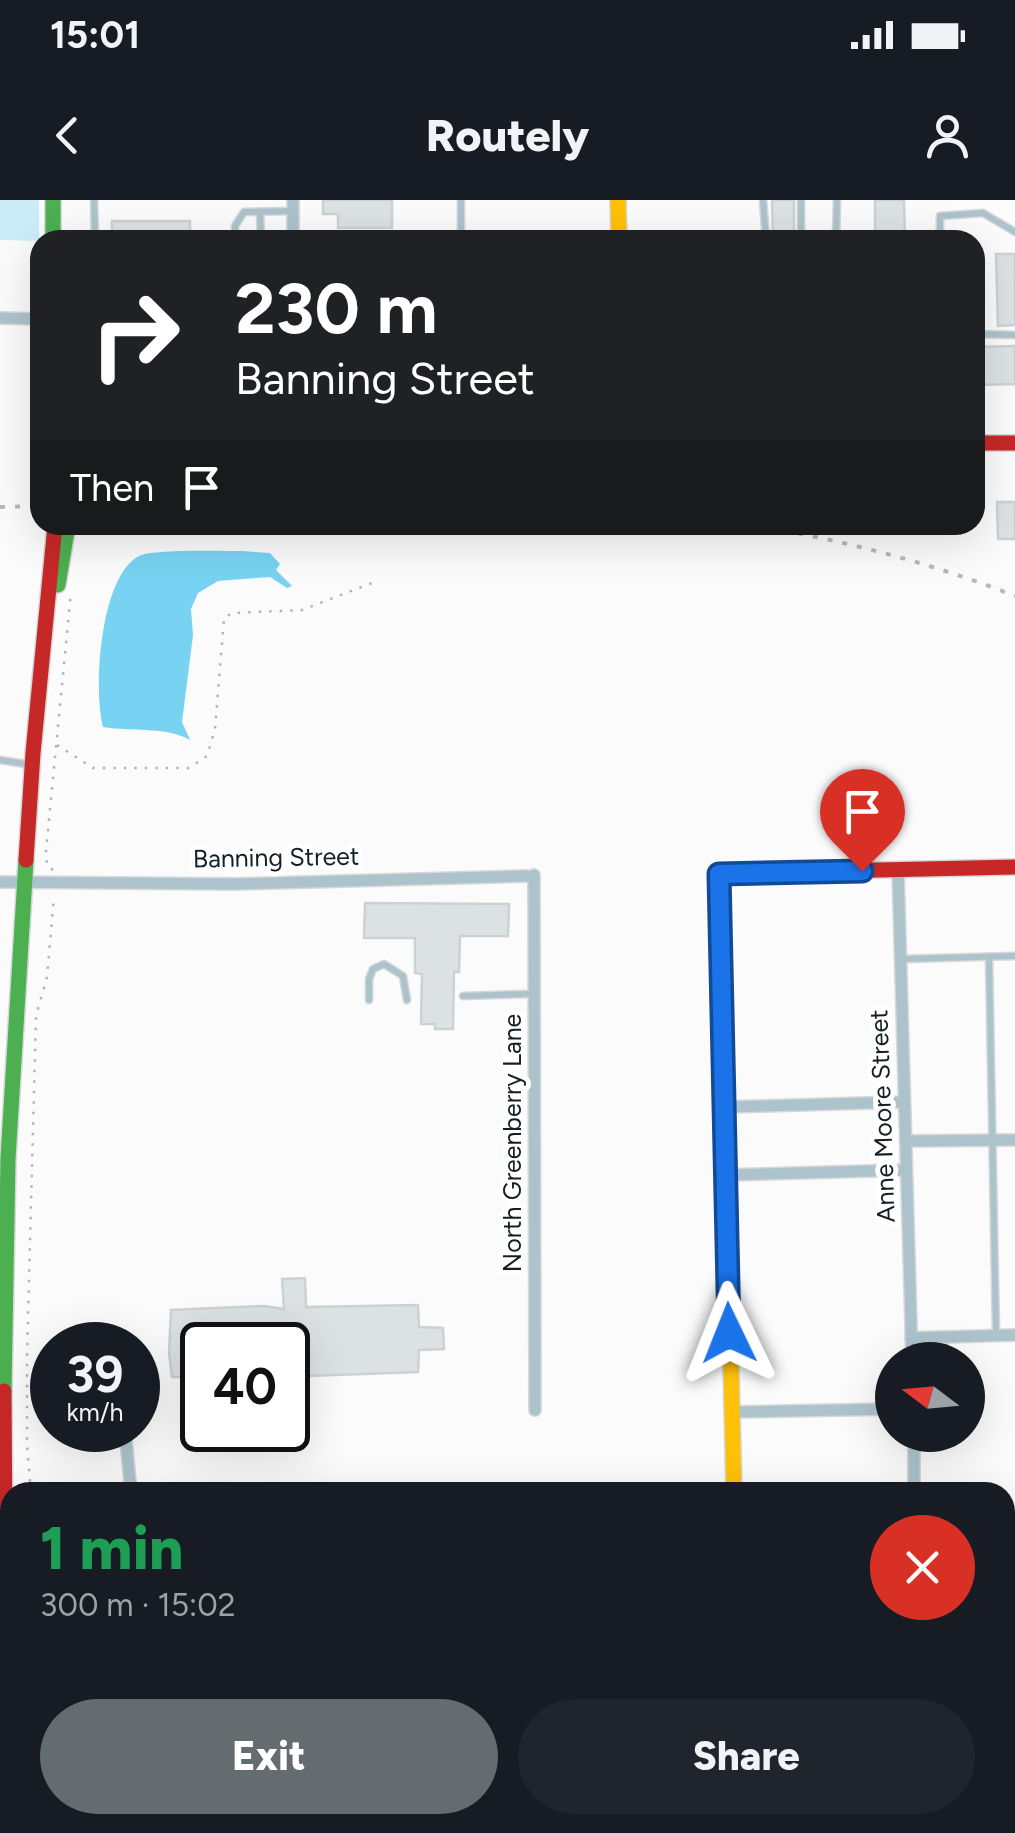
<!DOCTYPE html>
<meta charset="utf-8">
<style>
body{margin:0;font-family:Figtree,sans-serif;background:#20242c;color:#f1f3f6;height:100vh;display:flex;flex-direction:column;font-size:38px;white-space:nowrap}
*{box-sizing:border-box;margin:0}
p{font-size:32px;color:#9ea1a6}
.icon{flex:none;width:55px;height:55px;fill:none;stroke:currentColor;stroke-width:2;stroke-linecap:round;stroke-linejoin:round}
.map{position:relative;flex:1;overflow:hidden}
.details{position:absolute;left:0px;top:1282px;width:1015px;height:352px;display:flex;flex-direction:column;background:#171b24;border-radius:30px 30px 0 0;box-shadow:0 10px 40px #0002}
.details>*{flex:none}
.guide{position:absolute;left:30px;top:30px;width:955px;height:305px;border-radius:30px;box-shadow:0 10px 40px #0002;background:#202124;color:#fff;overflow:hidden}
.needle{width:65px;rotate:286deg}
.tools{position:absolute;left:875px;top:1142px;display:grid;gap:20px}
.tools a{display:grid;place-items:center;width:110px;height:110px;border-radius:50%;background:#171b24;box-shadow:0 10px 40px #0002;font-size:50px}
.speed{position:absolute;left:30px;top:1122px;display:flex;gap:20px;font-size:50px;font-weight:700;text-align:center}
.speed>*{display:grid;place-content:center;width:130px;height:130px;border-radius:50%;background:#171b24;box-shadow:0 10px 40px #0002;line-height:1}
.speed small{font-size:25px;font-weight:400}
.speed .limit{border:5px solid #111;border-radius:15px;background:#fff;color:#111}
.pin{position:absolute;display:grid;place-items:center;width:85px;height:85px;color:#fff;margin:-102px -42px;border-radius:50% 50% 50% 0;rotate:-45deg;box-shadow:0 0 10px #0007}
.pin .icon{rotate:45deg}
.me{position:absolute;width:110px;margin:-55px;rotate:358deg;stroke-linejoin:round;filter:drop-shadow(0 0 8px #0008)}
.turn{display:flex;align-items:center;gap:35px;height:210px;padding:0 40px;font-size:45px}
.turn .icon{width:130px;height:130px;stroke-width:2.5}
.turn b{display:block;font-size:70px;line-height:85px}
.then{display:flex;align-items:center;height:95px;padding:0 40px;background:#0003;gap:20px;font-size:38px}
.round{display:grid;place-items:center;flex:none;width:105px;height:105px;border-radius:52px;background:#20242c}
.head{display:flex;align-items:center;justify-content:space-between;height:170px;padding:0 40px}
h1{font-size:60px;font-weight:800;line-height:75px;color:#1e9e55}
.primary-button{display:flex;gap:20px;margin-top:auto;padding:20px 40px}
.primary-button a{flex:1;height:115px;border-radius:60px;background:#646c70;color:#fff;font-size:40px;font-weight:800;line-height:115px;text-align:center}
.primary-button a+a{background:#20242c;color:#f1f3f6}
.status{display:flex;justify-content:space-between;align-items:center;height:70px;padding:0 50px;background:#171b24;direction:ltr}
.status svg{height:28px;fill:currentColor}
header{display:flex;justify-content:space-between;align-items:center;height:130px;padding:0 40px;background:#171b24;font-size:45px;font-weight:800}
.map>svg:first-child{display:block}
</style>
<div class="status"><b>15:01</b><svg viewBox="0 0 49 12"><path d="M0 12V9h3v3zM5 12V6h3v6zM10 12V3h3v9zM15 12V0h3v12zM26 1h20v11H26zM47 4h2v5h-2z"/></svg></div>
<header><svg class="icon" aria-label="back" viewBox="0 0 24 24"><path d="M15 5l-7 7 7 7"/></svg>Routely<svg class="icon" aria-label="person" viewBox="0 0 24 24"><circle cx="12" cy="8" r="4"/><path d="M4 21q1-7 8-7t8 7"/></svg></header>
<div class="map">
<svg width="1015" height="1633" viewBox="0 0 1015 1633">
<rect width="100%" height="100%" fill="#fbfbfb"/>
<path fill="#ccecf9" d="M 0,0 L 39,0 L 39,41 L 0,40 Z"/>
<path fill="#78d2f2" d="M 241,351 L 270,353 L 280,364 L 276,370 L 292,386 L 287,388 L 270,377 L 218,381 L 198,393 L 191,409 L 193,435 L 182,522 L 190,540 C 166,526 131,532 103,527 C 93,490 100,376 139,356 C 152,349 221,351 241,351 Z"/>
<g fill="#dce2e4" stroke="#ccd1d4" stroke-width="2.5">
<path d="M 323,0 L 392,0 L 392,28 L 338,28 L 338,14 L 323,14 Z"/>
<path d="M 772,0 L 794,0 L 794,40 L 773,40 Z"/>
<path d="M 875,0 L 904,0 L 905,40 L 875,40 Z"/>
<rect x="112" y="21" width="78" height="19"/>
<path d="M 996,54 L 1015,54 L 1015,125 L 998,126 Z"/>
<path d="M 1015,146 L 1015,184 L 975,185 L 975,147 Z"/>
<path d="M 997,302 L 1015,302 L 1015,339 L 998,339 Z"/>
<path d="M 365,703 L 509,704 L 508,736 L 460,736 L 459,772 L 454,772 L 453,829 L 435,829 L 435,824 L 421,824 L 422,774 L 415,773 L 415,738 L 364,738 Z"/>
<path d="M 305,1078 L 306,1107 L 418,1105 L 419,1127 L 443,1128 L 444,1149 L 419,1150 L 418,1172 L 308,1176 L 308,1152 L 288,1151 L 288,1145 L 202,1145 L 202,1177 L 172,1177 L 169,1153 L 171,1110 L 264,1106 L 284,1109 L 282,1079 Z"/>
</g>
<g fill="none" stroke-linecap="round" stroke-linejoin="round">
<defs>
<g id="lane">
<path d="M 94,0 L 95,40"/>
<path d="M 763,0 L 766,40"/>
<path d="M 801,0 L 801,40"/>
<path d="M 260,12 L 261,40"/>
<path d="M 235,40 L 235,26 L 244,12 L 292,11"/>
<path d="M 461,40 L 461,0"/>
<path d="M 836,40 L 837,0"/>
<path d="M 940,40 L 940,16 L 983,13 L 1015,32"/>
<path d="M 975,134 L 1015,135"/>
<path d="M 0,560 L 32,565"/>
<path d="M 989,757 L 996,1134"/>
<path d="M 901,759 L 1015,756"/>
<path d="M 463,796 L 527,794"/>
<path d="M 369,800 L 369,779 L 373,769 L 384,764 L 403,776 L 407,800"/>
<path d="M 1005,1412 L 1015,1412"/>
<path d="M 344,1625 L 344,1633"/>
<path d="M 826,1625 L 827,1633"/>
<path d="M 1005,1625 L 1005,1633"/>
</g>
<g id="street">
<path d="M 293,0 L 293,40"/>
<path d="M 0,118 L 40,119"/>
<path d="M 898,670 L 912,1160"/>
<path d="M 534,675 L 535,1210"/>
<path d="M 0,682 L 235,684 L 527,676"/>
<path d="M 724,907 L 903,902"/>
<path d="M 906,941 L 1015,940"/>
<path d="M 725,975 L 906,970"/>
<path d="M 911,1138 L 1015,1135"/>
<path d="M 731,1212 L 892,1209"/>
<path d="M 125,1230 L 131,1292"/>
<path d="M 914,1235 L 914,1292"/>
<path d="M 176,1625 L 176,1633"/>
<path d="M 656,1625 L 658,1633"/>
<path d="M 741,1625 L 741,1633"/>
<path d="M 918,1625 L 918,1633"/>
<path d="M 594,1633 L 596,1625"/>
</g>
<g id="fast">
<path d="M 53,0 L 53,40"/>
<path d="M 58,385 L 68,325"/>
<path d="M 4,1191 L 8,959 L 26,660"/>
</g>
<g id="slow">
<path d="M 618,0 L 619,40"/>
<path d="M 734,1292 L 719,674 L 787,672"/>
</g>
<g id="jam">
<path d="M 975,243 L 1015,243"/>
<path d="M 26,660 L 33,553 L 55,325"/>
<path d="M 787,672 L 1015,667"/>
<path d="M 4,1191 L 7,1633"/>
</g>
</defs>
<use href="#lane" stroke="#d6d8d9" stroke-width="9"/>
<use href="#street" stroke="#d6d8d9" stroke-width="14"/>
<use href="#fast" stroke="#d6d8d9" stroke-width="18"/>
<use href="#slow" stroke="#d6d8d9" stroke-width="18"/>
<use href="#jam" stroke="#d6d8d9" stroke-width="18"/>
<g stroke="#a9b7bd" stroke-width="2.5" stroke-dasharray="2.5 8" stroke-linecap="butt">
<path d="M 57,545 L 93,568 L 189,568 L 207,556 L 215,529 L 224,418 L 232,413 L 302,410 L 377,381"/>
<path d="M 53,670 L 47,666 L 46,651 L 71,392"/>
<path d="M 31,1292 L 27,1245 L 27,1157 L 36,816 L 47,777 L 54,697"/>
<path d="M 28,1625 L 28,1633"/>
</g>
<use href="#lane" stroke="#adc3cc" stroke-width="6"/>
<use href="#street" stroke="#adc3cc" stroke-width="11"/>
<use href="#fast" stroke="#4caf50" stroke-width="15"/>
<use href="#slow" stroke="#ffc107" stroke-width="15"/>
<use href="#jam" stroke="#c62828" stroke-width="15"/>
<g stroke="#b0babf" stroke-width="4" stroke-dasharray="5 10" stroke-linecap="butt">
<path d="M 0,307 L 40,306"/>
<path d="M 754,325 C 842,340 932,363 1015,396"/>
</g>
</g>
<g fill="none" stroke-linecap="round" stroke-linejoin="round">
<defs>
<path id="route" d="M 729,1133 L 719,674 L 862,671"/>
</defs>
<use href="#route" stroke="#114b97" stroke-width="25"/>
<use href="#route" stroke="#1a73e8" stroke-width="18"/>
</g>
<g text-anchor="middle" stroke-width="10" stroke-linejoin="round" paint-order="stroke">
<g font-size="25" fill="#131f25" stroke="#fff">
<text transform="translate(276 657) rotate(-1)" y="9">Banning Street</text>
<text transform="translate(882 916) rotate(-92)" y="9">Anne Moore Street</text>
<text transform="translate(512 943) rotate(-90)" y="9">North Greenberry Lane</text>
</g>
</g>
</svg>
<div class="tools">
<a><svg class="needle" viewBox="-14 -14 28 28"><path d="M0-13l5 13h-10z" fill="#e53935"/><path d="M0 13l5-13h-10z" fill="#9ea1a6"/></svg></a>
</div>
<div class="speed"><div>39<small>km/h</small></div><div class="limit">40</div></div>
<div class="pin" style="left:862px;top:671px;background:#d93025"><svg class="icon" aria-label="arrive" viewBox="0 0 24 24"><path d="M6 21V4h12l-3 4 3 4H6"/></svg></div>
<svg class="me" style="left:729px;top:1133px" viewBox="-20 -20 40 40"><path d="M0-17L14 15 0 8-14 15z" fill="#1a73e8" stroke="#fff" stroke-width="4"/></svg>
<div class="guide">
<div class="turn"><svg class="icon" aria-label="right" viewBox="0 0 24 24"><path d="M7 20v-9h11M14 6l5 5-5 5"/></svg><div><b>230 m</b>Banning Street</div></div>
<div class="then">Then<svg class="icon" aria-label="arrive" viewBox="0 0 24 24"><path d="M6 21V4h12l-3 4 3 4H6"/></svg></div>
</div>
<section class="details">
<div class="head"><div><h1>1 min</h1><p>300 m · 15:02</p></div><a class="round" style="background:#d93025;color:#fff"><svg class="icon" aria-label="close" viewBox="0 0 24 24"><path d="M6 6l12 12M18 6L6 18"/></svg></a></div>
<div class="primary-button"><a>Exit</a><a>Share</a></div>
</section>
</div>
